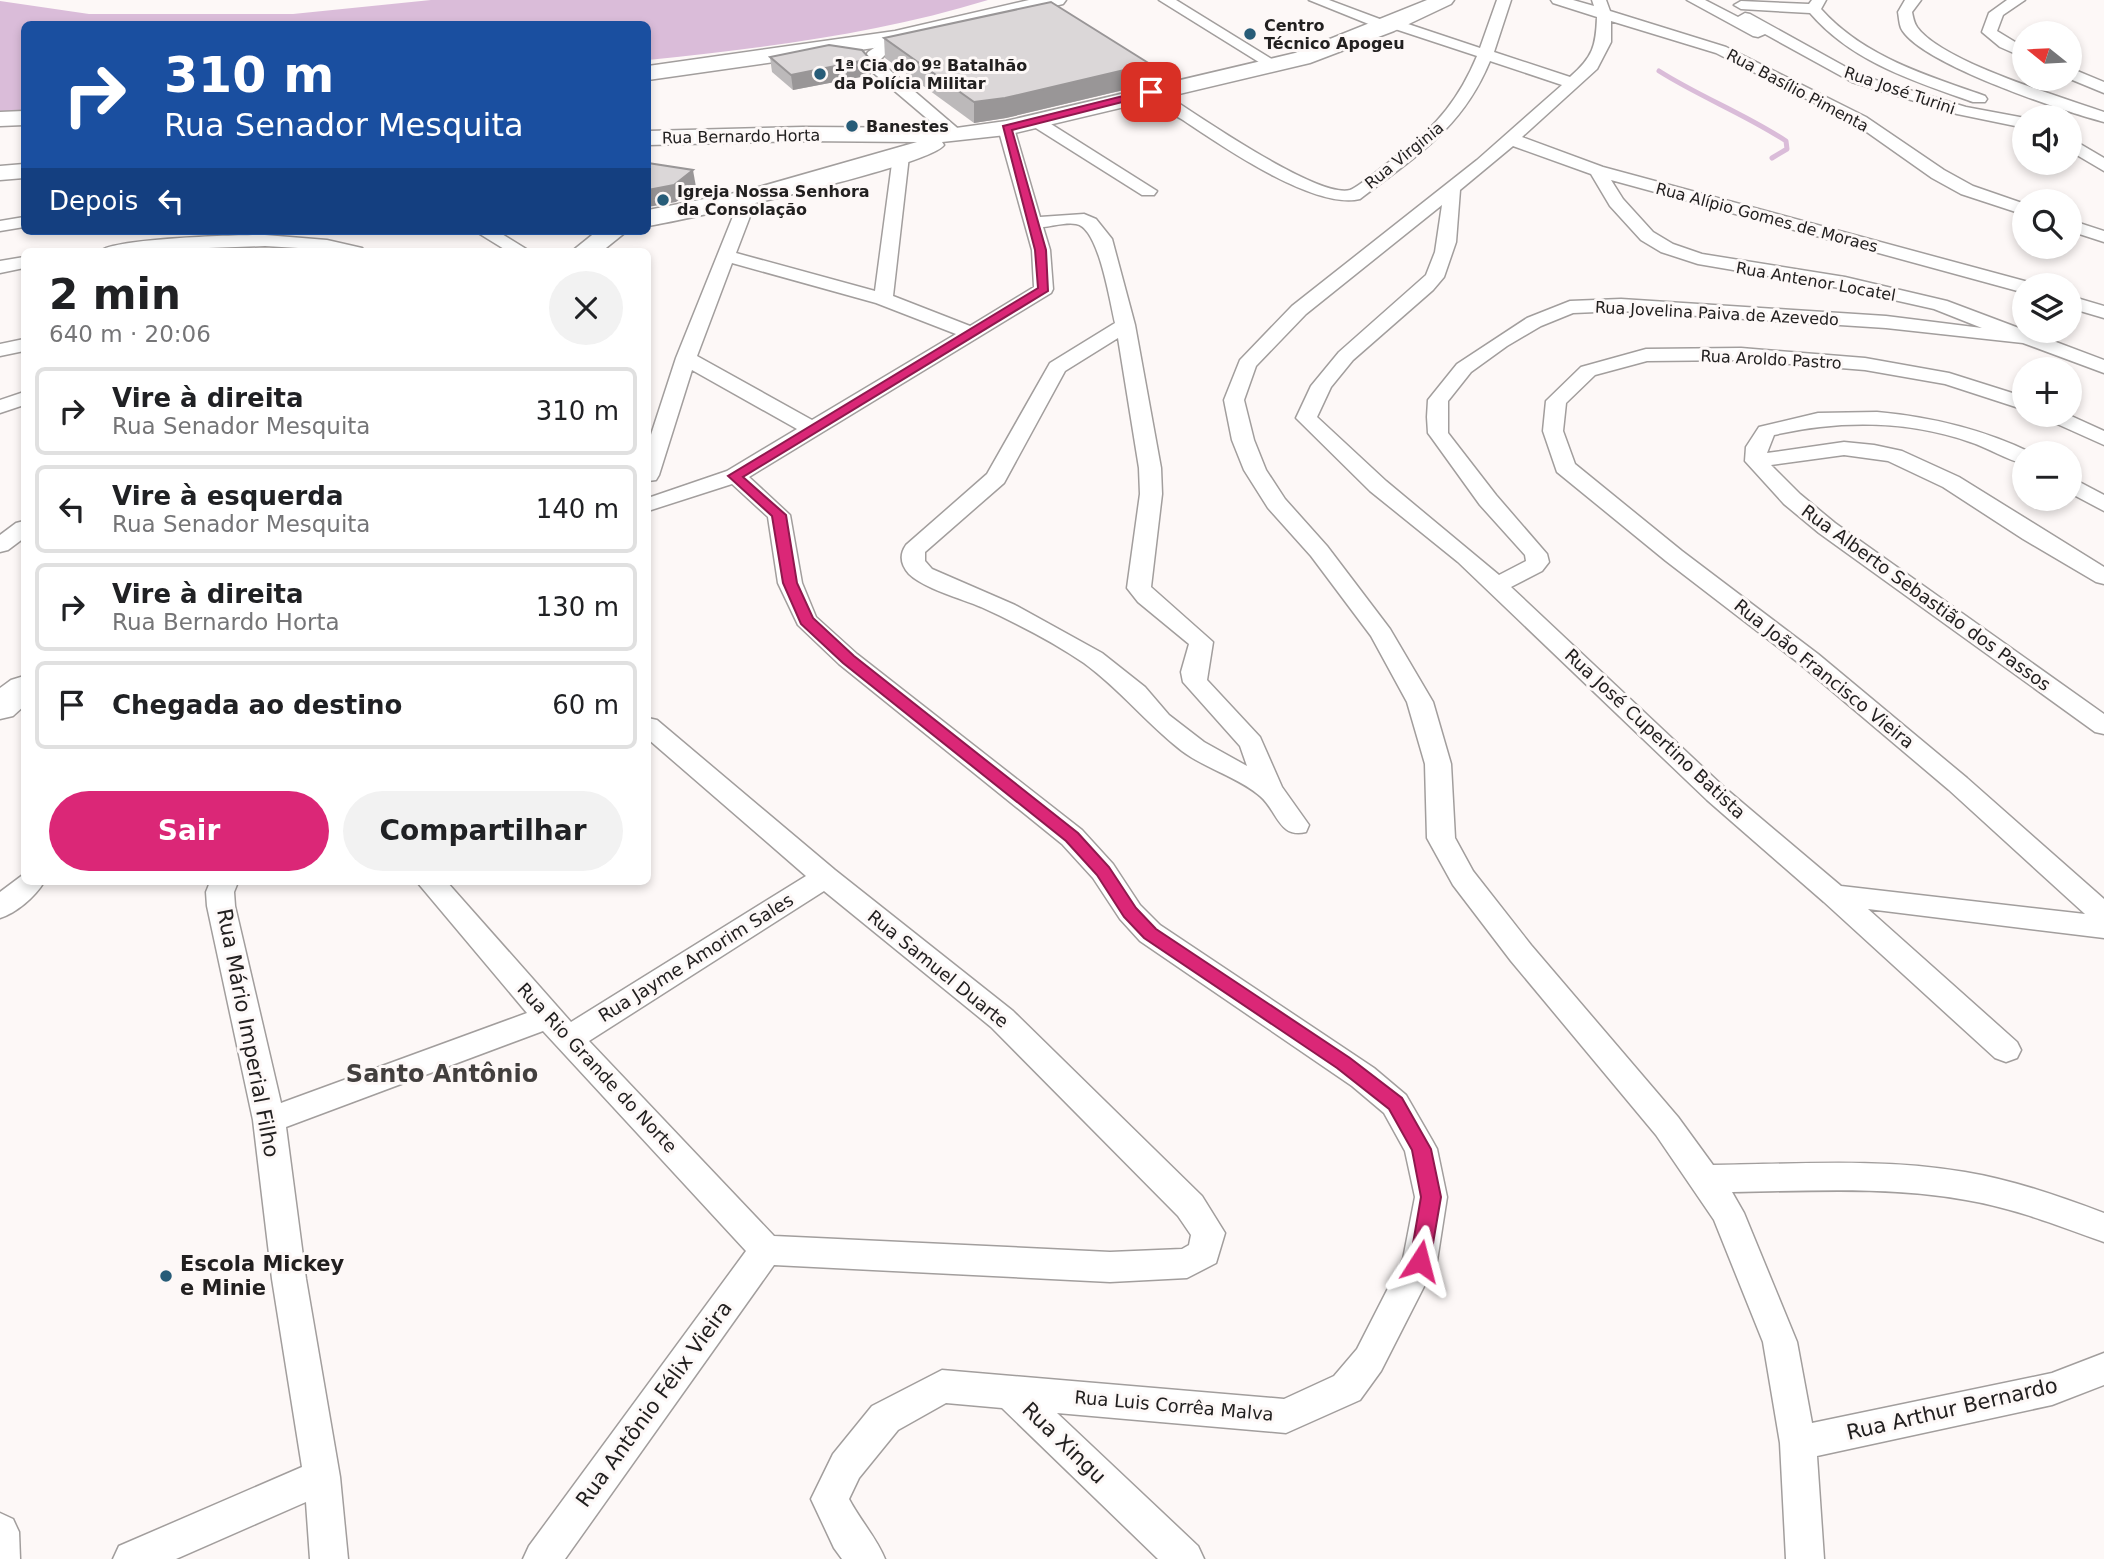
<!DOCTYPE html>
<html lang="pt">
<meta charset="utf-8">
<style>
body{margin:0;font-family:"DejaVu Sans",sans-serif;background:#f2f2f2;color:#202124;height:100vh;display:flex;flex-direction:column;font-size:26px;white-space:nowrap}
*{box-sizing:border-box;margin:0}
p{font-size:23px;color:#757577}
.icon{flex:none;width:38px;height:38px;fill:none;stroke:currentColor;stroke-width:2;stroke-linecap:round;stroke-linejoin:round}
.map{position:relative;flex:1;overflow:hidden}
.side{position:absolute;left:21px;top:248px;width:630px;height:637px;display:flex;flex-direction:column;background:#fff;border-radius:10px;box-shadow:0 4px 10px #0003}
.side>*{flex:none}
.guide{position:absolute;left:21px;top:21px;width:630px;height:214px;border-radius:10px;box-shadow:0 4px 10px #0003;background:#1a4fa0;color:#fff;overflow:hidden}
.needle{width:46px;rotate:288deg}
.tools{position:absolute;left:2012px;top:21px;display:grid;gap:14px}
.tools a{display:grid;place-items:center;width:70px;height:70px;border-radius:50%;background:#fff;box-shadow:0 4px 10px #0003;font-size:35px}
.pin{position:absolute;display:grid;place-items:center;width:60px;height:60px;color:#fff;margin:-30px;border-radius:14px;box-shadow:0 4px 10px #0006}
.me{position:absolute;width:77px;margin:-38px;rotate:9deg;stroke-linejoin:round;filter:drop-shadow(0 0 5px #0008)}
.turn{display:flex;align-items:center;gap:24px;height:147px;padding:0 28px;font-size:32px}
.turn .icon{width:91px;height:91px;stroke-width:2.5}
.turn b{display:block;font-size:49px;line-height:60px}
.then{display:flex;align-items:center;height:66px;padding:0 28px;background:#0003;gap:14px;font-size:26px}
.round{display:grid;place-items:center;flex:none;width:74px;height:74px;border-radius:37px;background:#f2f2f2}
.summary{display:flex;align-items:center;justify-content:space-between;height:119px;padding:0 28px}
h1{font-size:42px;font-weight:600;line-height:52px}
.cta{display:flex;gap:14px;margin-top:auto;padding:14px 28px}
.cta a{flex:1;height:80px;border-radius:42px;background:#db2777;color:#fff;font-size:28px;font-weight:600;line-height:80px;text-align:center}
.cta a+a{background:#f2f2f2;color:#202124}
ul{padding:0;list-style:none}
li{display:flex;align-items:center;gap:21px;height:88px;margin:0 14px 10px;padding:0 14px;border:4px solid #e0e0e0;border-radius:10px}
li div{flex:1}
li b{display:block;font-size:26px}
li em{font-style:normal}
.map>svg:first-child{display:block}
</style>
<div class="map">
<svg width="2104" height="1559" viewBox="0 0 2104 1559">
<rect width="100%" height="100%" fill="#fdf8f7"/>
<path fill="#dabcd9" d="M 431,0 L 988,0 C 878,34 762,48 648,60 L 648,24 L 24,24 L 24,111 L 0,112 L 0,1 L 89,14 L 293,14 Z"/>
<g fill="none" stroke-linecap="round" stroke-linejoin="round">
<path stroke="#dabcd9" stroke-width="5" d="M 1659,71 C 1700,97 1745,114 1786,141 L 1787,149 L 1772,158"/>
<defs>
<g id="street">
<path d="M 1159,0 L 1176,0 L 1283,66 L 1280,69 L 1270,69 Z"/>
<path d="M 1309,0 L 1329,0 L 1385,21 L 1396,20 L 1480,48 L 1497,0 L 1511,0 L 1494,52 L 1570,77 C 1593,57 1596,46 1597,17 L 1553,3 L 1551,0 L 1573,0 L 1594,6 L 1592,0 L 1606,0 L 1610,11 L 1726,47 L 1866,117 L 1944,170 L 1973,186 L 2025,204 L 2025,215 L 1961,194 L 1932,178 L 1854,123 L 1716,53 L 1611,21 L 1611,42 L 1597,69 L 1522,137 L 1603,167 L 2032,283 L 2033,285 L 2025,285 L 2025,293 L 1611,180 L 1623,199 L 1653,232 L 1673,244 L 1702,254 L 1845,277 L 1947,301 L 2104,360 L 2104,373 L 2023,343 L 1886,328 L 1621,311 L 1573,313 L 1541,326 L 1507,346 L 1471,372 L 1448,401 L 1448,433 L 1496,495 L 1547,554 L 1549,562 L 1542,571 L 1511,587 L 1725,788 L 1841,886 L 2085,914 L 1949,790 L 1800,664 L 1666,561 L 1557,472 L 1543,431 L 1546,401 L 1581,367 L 1646,349 L 1741,348 L 1865,358 L 1949,373 L 2025,397 L 2025,410 L 1945,384 L 1865,370 L 1741,360 L 1647,361 L 1595,375 L 1566,403 L 1563,431 L 1575,464 L 1682,551 L 1818,654 L 1967,778 L 2104,899 L 2104,938 L 1868,909 L 2017,1042 L 2021,1050 L 2017,1058 L 2006,1062 L 1995,1058 L 1824,902 L 1707,800 L 1458,562 L 1370,491 L 1296,418 L 1311,386 L 1339,352 L 1426,275 L 1435,252 L 1442,205 L 1306,314 L 1256,366 L 1244,400 L 1254,440 L 1266,470 L 1285,499 L 1327,546 L 1390,629 L 1433,702 L 1451,764 L 1455,838 L 1473,871 L 1531,945 L 1678,1117 L 1713,1165 C 1797,1164 1882,1158 1965,1172 C 2013,1180 2059,1196 2104,1213 L 2104,1242 C 2059,1226 2014,1208 1966,1200 C 1889,1186 1810,1191 1732,1192 L 1744,1213 L 1797,1342 L 1812,1423 L 2052,1373 L 2104,1353 L 2104,1385 L 2052,1405 L 1817,1456 L 1824,1559 L 1786,1559 L 1780,1443 L 1763,1342 L 1714,1220 L 1656,1135 L 1511,961 L 1453,885 L 1427,838 L 1425,764 L 1407,702 L 1371,636 L 1311,556 L 1268,508 L 1244,470 L 1232,440 L 1224,400 L 1240,360 L 1292,306 L 1477,160 L 1562,85 L 1490,61 C 1462,129 1416,156 1360,199 C 1314,210 1222,146 1183,120 C 1170,112 1153,104 1143,92 L 1145,89 L 1157,89 C 1189,109 1316,199 1350,190 C 1359,187 1392,159 1402,152 C 1437,126 1460,97 1477,56 L 1392,28 L 1381,29 ZM 1513,146 L 1591,174 L 1610,206 L 1641,240 L 1661,252 L 1698,264 L 1845,289 L 1934,309 L 1982,328 L 1886,316 L 1621,299 L 1570,301 L 1527,318 L 1457,364 L 1428,400 L 1427,417 L 1428,433 L 1431,437 L 1480,505 L 1525,555 L 1526,561 L 1499,575 L 1386,481 L 1317,417 L 1331,387 L 1353,360 L 1433,290 L 1444,277 L 1456,242 L 1460,190 Z"/>
<path d="M 1687,0 L 1705,0 L 1738,17 L 1745,13 L 1750,14 L 1862,76 L 1966,107 L 2025,118 L 2025,128 L 1957,114 L 1852,82 L 1765,34 L 1758,37 L 1753,36 Z"/>
<path d="M 1812,0 L 1826,0 L 1821,9 C 1864,57 1926,75 1985,96 L 1987,99 L 1985,102 L 1973,102 C 1914,81 1852,62 1810,13 L 1741,9 L 1734,5 L 1741,1 L 1809,4 Z"/>
<path d="M 1905,0 L 1921,0 L 1912,12 C 1913,17 1914,23 1917,27 C 1942,62 2061,97 2104,112 L 2104,122 C 2065,112 1918,63 1901,28 C 1899,23 1899,17 1898,12 Z"/>
<path d="M 2007,0 L 2025,0 L 2003,15 L 1997,31 L 2025,48 L 2025,58 L 2000,47 L 1982,32 L 1989,13 Z"/>
<path d="M 895,34 L 902,38 L 879,61 L 962,132 L 964,135 L 962,138 L 950,138 L 870,70 L 863,61 L 868,52 Z"/>
<path d="M 2070,68 L 2104,82 L 2104,93 L 2070,79 Z"/>
<path d="M 1037,117 L 1043,119 L 1157,191 L 1154,195 L 1142,195 L 1031,125 L 1029,122 L 1031,119 Z"/>
<path d="M 1006,123 L 1014,128 L 1040,217 L 1084,214 L 1096,219 L 1112,239 L 1135,325 L 1161,468 L 1162,494 L 1151,587 L 1213,642 L 1207,680 L 1260,737 L 1282,787 L 1309,825 L 1306,832 C 1279,839 1277,810 1260,796 C 1238,777 1206,769 1182,751 C 1147,724 1120,689 1084,663 C 1052,641 1016,623 981,607 C 962,599 923,588 909,574 C 901,565 899,555 906,545 L 987,474 L 1050,363 L 1115,323 C 1110,303 1099,227 1076,224 C 1067,222 1053,226 1043,227 L 1050,250 L 1053,289 L 1051,293 L 749,477 L 790,515 L 802,583 L 816,617 L 857,654 L 1082,830 L 1113,864 L 1140,905 L 1160,925 L 1374,1068 L 1406,1095 L 1432,1140 L 1437,1149 L 1447,1197 L 1437,1261 L 1381,1371 L 1360,1400 L 1286,1433 L 1057,1413 L 1198,1546 L 1204,1559 L 1158,1559 L 1002,1408 L 946,1403 L 898,1430 L 859,1478 L 849,1499 C 860,1520 876,1537 885,1559 L 842,1559 L 834,1548 L 811,1499 L 833,1454 L 872,1406 L 942,1370 L 1284,1399 L 1334,1376 L 1357,1349 L 1403,1259 L 1415,1197 L 1405,1151 L 1384,1113 L 1352,1086 L 1140,941 L 1120,919 L 1093,878 L 1062,844 L 839,664 L 798,625 L 778,583 L 768,517 L 732,484 L 648,511 L 648,498 L 727,471 L 797,429 L 692,370 L 659,475 L 656,480 L 648,481 L 648,444 L 676,358 L 742,194 L 754,194 L 757,198 L 736,253 L 875,291 L 893,156 L 895,152 L 907,152 L 909,156 L 893,296 L 970,326 L 1034,287 L 1032,250 L 998,128 ZM 732,263 L 876,303 L 956,334 L 812,420 L 697,356 ZM 1118,338 L 1139,468 L 1140,494 L 1127,588 L 1138,602 L 1189,644 L 1181,672 L 1183,682 L 1240,746 L 1247,766 L 1204,742 L 1169,715 L 1145,687 L 1102,653 L 1015,605 L 932,569 L 925,561 L 925,552 L 1004,483 L 1065,371 Z"/>
<path d="M 2070,138 L 2104,158 L 2104,171 L 2070,151 Z"/>
<path d="M 24,217 L 24,227 L 0,231 L 0,221 Z"/>
<path d="M 2070,220 L 2104,231 L 2104,242 L 2070,231 Z"/>
<path d="M 475,231 L 497,231 L 531,252 L 509,252 Z"/>
<path d="M 265,235 L 327,240 L 362,248 L 365,252 L 265,246 L 99,252 C 111,238 240,235 265,235 Z"/>
<path d="M 24,257 L 24,268 L 0,273 L 0,261 Z"/>
<path d="M 2070,296 L 2104,306 L 2104,318 L 2070,308 Z"/>
<path d="M 24,339 L 24,351 L 0,356 L 0,344 Z"/>
<path d="M 24,392 L 24,405 L 0,413 L 0,400 Z"/>
<path d="M 1877,412 C 1932,417 1982,429 2032,453 L 2025,453 L 2025,464 C 2006,460 1989,448 1970,442 C 1907,420 1838,420 1774,435 L 1767,453 L 1844,442 L 1874,445 L 1902,451 L 1959,477 L 2104,567 L 2104,584 L 2096,582 L 2023,539 L 1943,487 L 1888,461 L 1844,455 L 1771,465 L 1800,494 L 1835,523 L 2104,714 L 2104,734 L 2095,732 L 1819,533 L 1784,504 L 1745,461 L 1746,447 L 1759,427 L 1818,413 Z"/>
<path d="M 2043,415 L 2069,415 L 2104,431 L 2104,445 L 2046,419 Z"/>
<path d="M 2070,477 L 2104,495 L 2104,511 L 2070,493 Z"/>
<path d="M 24,521 L 24,538 L 8,550 L 0,552 L 0,535 L 16,523 Z"/>
<path d="M 648,718 L 657,720 L 835,870 L 1013,1011 L 1202,1196 L 1225,1233 L 1216,1263 L 1187,1278 L 1110,1282 L 774,1265 L 565,1559 L 523,1559 L 529,1546 L 746,1251 L 543,1031 L 286,1127 L 306,1279 L 340,1477 L 348,1559 L 310,1559 L 306,1502 L 176,1559 L 113,1559 L 119,1546 L 302,1467 L 272,1279 L 253,1120 L 207,906 L 206,892 L 210,882 L 238,882 L 234,892 L 235,906 L 281,1103 L 527,1013 L 417,882 L 447,882 L 571,1022 L 806,876 L 648,739 ZM 824,891 L 991,1027 L 1178,1216 L 1191,1235 L 1189,1245 L 1182,1249 L 1110,1252 L 774,1236 L 589,1041 Z"/>
<path d="M 24,874 L 24,882 L 44,882 C 35,897 16,913 0,918 L 0,892 Z"/>
<path d="M 0,1513 L 13,1519 L 19,1532 L 20,1559 L 0,1559 Z"/>
</g>
<g id="secondary">
<path d="M 1029,0 L 1066,0 L 1063,4 L 895,45 L 648,80 L 648,66 L 895,31 Z"/>
<path d="M 1427,0 L 1454,0 L 1451,4 L 1394,31 L 1310,63 L 1006,135 L 942,142 L 944,145 C 930,166 686,220 648,226 L 648,210 L 745,191 L 917,142 L 803,141 L 648,145 L 648,131 L 803,127 L 956,128 L 1006,121 L 1295,53 Z"/>
<path d="M 24,111 L 24,125 L 0,126 L 0,112 Z"/>
<path d="M 24,164 L 24,178 L 0,180 L 0,166 Z"/>
<path d="M 597,231 L 627,231 L 601,252 L 571,252 Z"/>
<path d="M 24,676 L 24,706 L 13,716 L 0,719 L 0,688 L 11,680 Z"/>
</g>
</defs>
<use href="#street" stroke="#a29e9d" stroke-width="3"/>
<use href="#secondary" stroke="#a29e9d" stroke-width="3"/>
<use href="#street" fill="#fff" fill-rule="evenodd"/>
<use href="#secondary" fill="#fff" fill-rule="evenodd"/>
</g>
<g fill="#bcb9ba">
<path d="M 884,38 L 1150,64 L 1149,84 L 1006,118 L 974,123 L 885,58 Z"/>
<path d="M 770,57 L 870,59 L 871,75 L 793,90 L 772,72 Z"/>
</g>
<g fill="#999697">
<path d="M 870,59 L 871,75 L 793,90 L 791,75 Z"/>
<path d="M 1150,64 L 1149,84 L 1006,118 L 974,123 L 974,102 Z"/>
<path d="M 693,170 L 696,187 L 676,202 L 648,207 L 648,190 Z"/>
</g>
<g fill="#dbd7d8" stroke="#999697" stroke-width="2">
<path d="M 1051,2 L 1150,64 L 1005,98 L 974,102 L 884,38 Z"/>
<path d="M 829,45 L 862,50 L 870,59 L 791,75 L 770,57 Z"/>
<path d="M 648,163 L 693,170 L 674,185 L 648,190 Z"/>
</g>
<path fill="#db2777" stroke="#8e194d" stroke-width="2" d="M 1151,89 L 1154,90 L 1154,94 L 1012,130 L 1046,250 L 1048,291 L 743,477 L 786,515 L 797,583 L 813,618 L 854,656 L 1078,833 L 1109,867 L 1136,908 L 1156,929 L 1350,1058 L 1402,1098 L 1431,1149 L 1441,1197 L 1430,1261 L 1427,1268 L 1420,1270 L 1413,1268 L 1410,1261 L 1421,1197 L 1412,1150 L 1389,1109 L 1337,1068 L 1144,938 L 1124,917 L 1097,875 L 1066,841 L 843,663 L 801,624 L 783,583 L 772,516 L 728,476 L 1038,288 L 1035,250 L 1003,126 Z"/>
<g fill="#275c78" stroke="#fdf8f7" stroke-width="2.5">
<circle cx="1250" cy="34" r="7"/>
<circle cx="820" cy="74" r="7"/>
<circle cx="852" cy="126" r="7"/>
<circle cx="663" cy="200" r="7"/>
<circle cx="166" cy="1276" r="7"/>
</g>
<g text-anchor="middle" stroke-width="6" stroke-linejoin="round" paint-order="stroke">
<g font-size="16" font-weight="bold" fill="#222020" stroke="#fdf8f7" text-anchor="start">
<text x="1264" y="31">Centro<tspan x="1264" dy="18">Técnico Apogeu</tspan></text>
<text x="834" y="71">1ª Cia do 9º Batalhão<tspan x="834" dy="18">da Polícia Militar</tspan></text>
<text x="866" y="132">Banestes</text>
<text x="677" y="197">Igreja Nossa Senhora<tspan x="677" dy="18">da Consolação</tspan></text>
</g>
<g font-size="16" fill="#222020" stroke="#fdf8f7">
<text transform="translate(1798 90) rotate(28)" y="6">Rua Basílio Pimenta</text>
<text transform="translate(1900 90) rotate(19)" y="6">Rua José Turini</text>
<text transform="translate(741 136) rotate(-1)" y="6">Rua Bernardo Horta</text>
<text transform="translate(1404 155) rotate(-39)" y="6">Rua Virginia</text>
<text transform="translate(1767 217) rotate(15)" y="6">Rua Alípio Gomes de Moraes</text>
<text transform="translate(1816 281) rotate(10)" y="6">Rua Antenor Locatel</text>
<text transform="translate(1717 313) rotate(3)" y="6">Rua Jovelina Paiva de Azevedo</text>
<text transform="translate(1771 359) rotate(3)" y="6">Rua Aroldo Pastro</text>
</g>
<g font-size="18" fill="#222020" stroke="#fdf8f7">
<text transform="translate(1926 598) rotate(36)" y="6">Rua Alberto Sebastião dos Passos</text>
<text transform="translate(1824 674) rotate(39)" y="6">Rua João Francisco Vieira</text>
<text transform="translate(1655 734) rotate(43)" y="6">Rua José Cupertino Batista</text>
<text transform="translate(696 958) rotate(-32)" y="6">Rua Jayme Amorim Sales</text>
<text transform="translate(938 969) rotate(39)" y="6">Rua Samuel Duarte</text>
<text transform="translate(597 1068) rotate(47)" y="6">Rua Rio Grande do Norte</text>
<text transform="translate(1174 1406) rotate(5)" y="6">Rua Luis Corrêa Malva</text>
</g>
<g font-size="21" fill="#222020" stroke="#fdf8f7">
<text transform="translate(248 1033) rotate(79)" y="7">Rua Mário Imperial Filho</text>
<text transform="translate(654 1404) rotate(-54)" y="7">Rua Antônio Félix Vieira</text>
<text transform="translate(1952 1409) rotate(-13)" y="7">Rua Arthur Bernardo</text>
<text transform="translate(1064 1443) rotate(44)" y="7">Rua Xingu</text>
</g>
<g font-size="21" font-weight="bold" fill="#222020" stroke="#fdf8f7" text-anchor="start">
<text x="180" y="1271">Escola Mickey<tspan x="180" dy="24">e Minie</tspan></text>
</g>
<g font-size="24" font-weight="bold" fill="#423f3e" stroke="#fdf8f7">
<text x="442" y="1082">Santo Antônio</text>
</g>
</g>
</svg>
<div class="tools">
<a><svg class="needle" viewBox="-14 -14 28 28"><path d="M0-13l5 13h-10z" fill="#e53935"/><path d="M0 13l5-13h-10z" fill="#757577"/></svg></a>
<a><svg class="icon" aria-label="sound" viewBox="0 0 24 24"><path d="M4 9h4l5-4v14l-5-4H4zM17 9q2 3 0 6"/></svg></a>
<a><svg class="icon" aria-label="search" viewBox="0 0 24 24"><circle cx="10" cy="10" r="6"/><path d="M15 15l6 6"/></svg></a>
<a><svg class="icon" aria-label="layers" viewBox="0 0 24 24"><path d="M12 4l9 5-9 5-9-5zM3 14l9 5 9-5"/></svg></a>
<a>+</a>
<a>−</a>
</div>
<div class="pin" style="left:1151px;top:92px;background:#d93025"><svg class="icon" aria-label="arrive" viewBox="0 0 24 24"><path d="M6 21V4h12l-3 4 3 4H6"/></svg></div>
<svg class="me" style="left:1420px;top:1261px" viewBox="-20 -20 40 40"><path d="M0-17L14 15 0 8-14 15z" fill="#db2777" stroke="#fff" stroke-width="4"/></svg>
<div class="guide">
<div class="turn"><svg class="icon" aria-label="right" viewBox="0 0 24 24"><path d="M7 20v-9h11M14 6l5 5-5 5"/></svg><div><b>310 m</b>Rua Senador Mesquita</div></div>
<div class="then">Depois<svg class="icon" aria-label="left" viewBox="0 0 24 24"><path d="M17 20v-9H6M10 6l-5 5 5 5"/></svg></div>
</div>
<section class="side">
<div class="summary"><div><h1>2 min</h1><p>640 m · 20:06</p></div><a class="round"><svg class="icon" aria-label="close" viewBox="0 0 24 24"><path d="M6 6l12 12M18 6L6 18"/></svg></a></div>
<ul>
<li><svg class="icon" aria-label="right" viewBox="0 0 24 24"><path d="M7 20v-9h11M14 6l5 5-5 5"/></svg><div><b>Vire à direita</b><p>Rua Senador Mesquita</p></div><em>310 m</em></li>
<li><svg class="icon" aria-label="left" viewBox="0 0 24 24"><path d="M17 20v-9H6M10 6l-5 5 5 5"/></svg><div><b>Vire à esquerda</b><p>Rua Senador Mesquita</p></div><em>140 m</em></li>
<li><svg class="icon" aria-label="right" viewBox="0 0 24 24"><path d="M7 20v-9h11M14 6l5 5-5 5"/></svg><div><b>Vire à direita</b><p>Rua Bernardo Horta</p></div><em>130 m</em></li>
<li><svg class="icon" aria-label="arrive" viewBox="0 0 24 24"><path d="M6 21V4h12l-3 4 3 4H6"/></svg><div><b>Chegada ao destino</b></div><em>60 m</em></li>
</ul>
<div class="cta"><a>Sair</a><a>Compartilhar</a></div>
</section>
</div>
